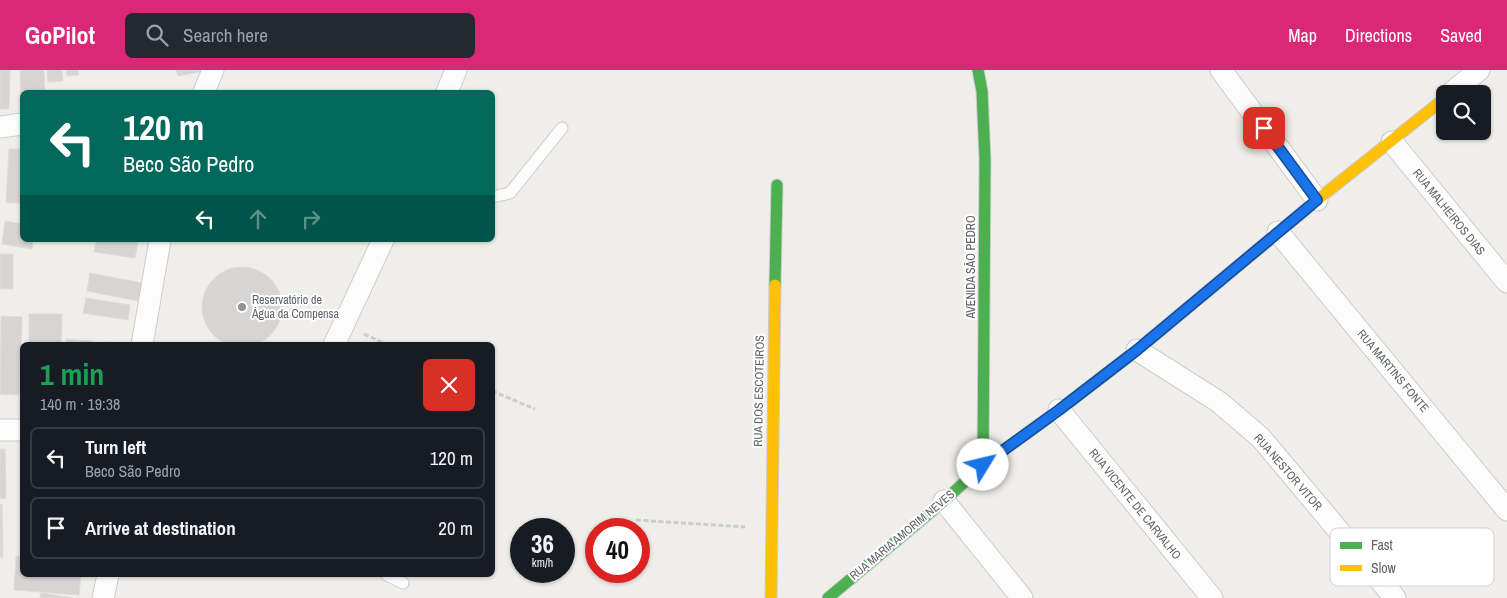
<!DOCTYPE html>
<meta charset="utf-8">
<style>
body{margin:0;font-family:"Archivo Narrow",sans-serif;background:#242831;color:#f1f3f6;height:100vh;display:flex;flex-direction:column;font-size:19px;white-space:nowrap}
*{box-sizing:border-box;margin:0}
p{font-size:16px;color:#9ea1a6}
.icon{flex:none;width:28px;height:28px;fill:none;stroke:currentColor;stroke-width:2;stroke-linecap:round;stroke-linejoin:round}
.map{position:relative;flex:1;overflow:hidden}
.details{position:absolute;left:20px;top:272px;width:475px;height:235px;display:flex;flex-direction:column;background:#171b24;border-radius:8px;box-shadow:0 1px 4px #0004}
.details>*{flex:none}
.guide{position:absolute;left:20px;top:20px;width:475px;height:152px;border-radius:8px;box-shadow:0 1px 4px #0004;background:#00695c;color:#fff;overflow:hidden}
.tools{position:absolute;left:1436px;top:15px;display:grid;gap:10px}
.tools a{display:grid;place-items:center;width:55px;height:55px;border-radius:8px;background:#171b24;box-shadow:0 1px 4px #0004;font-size:25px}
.speed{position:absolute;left:510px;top:448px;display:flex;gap:10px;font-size:25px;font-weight:700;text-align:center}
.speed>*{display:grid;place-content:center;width:65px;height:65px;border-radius:50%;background:#171b24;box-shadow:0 1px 4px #0004;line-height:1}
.speed small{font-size:12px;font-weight:400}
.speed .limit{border:8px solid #d22;background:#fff;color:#111}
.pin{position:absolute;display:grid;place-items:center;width:42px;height:42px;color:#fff;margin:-21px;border-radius:10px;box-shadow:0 2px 8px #0006}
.me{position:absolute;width:55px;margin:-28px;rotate:54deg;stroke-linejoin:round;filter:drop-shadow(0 0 4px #0008)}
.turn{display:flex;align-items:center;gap:18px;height:105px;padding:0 20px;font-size:22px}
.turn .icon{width:65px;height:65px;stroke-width:2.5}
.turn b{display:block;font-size:35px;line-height:42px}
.lanes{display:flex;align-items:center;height:48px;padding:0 20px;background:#0003;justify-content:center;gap:25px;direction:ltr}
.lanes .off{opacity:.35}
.round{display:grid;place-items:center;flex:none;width:52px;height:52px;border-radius:8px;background:#242831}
.headline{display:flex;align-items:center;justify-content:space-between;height:85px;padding:0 20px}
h1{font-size:30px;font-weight:700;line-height:38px;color:#1e9e55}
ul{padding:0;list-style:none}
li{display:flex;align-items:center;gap:15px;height:62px;margin:0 10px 8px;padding:0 10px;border:2px solid #363941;border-radius:8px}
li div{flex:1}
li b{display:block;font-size:19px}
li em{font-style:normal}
header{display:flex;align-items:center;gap:30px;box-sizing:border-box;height:70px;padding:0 25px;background:#db2777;color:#fff}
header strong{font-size:24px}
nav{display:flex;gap:28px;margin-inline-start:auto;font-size:18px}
.search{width:350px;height:45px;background:#242831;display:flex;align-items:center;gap:12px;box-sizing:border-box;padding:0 18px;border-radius:8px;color:#9ea1a6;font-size:19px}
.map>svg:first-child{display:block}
</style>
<header>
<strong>GoPilot</strong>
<div class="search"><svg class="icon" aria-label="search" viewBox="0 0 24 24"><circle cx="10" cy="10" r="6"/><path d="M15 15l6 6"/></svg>Search here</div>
<nav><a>Map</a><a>Directions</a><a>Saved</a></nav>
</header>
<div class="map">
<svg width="1507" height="528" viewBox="0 0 1507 528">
<rect width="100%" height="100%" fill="#efeeea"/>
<g fill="#d6d5d3" stroke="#deddd9">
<path d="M 0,0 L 10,0 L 9,39 L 0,39 Z"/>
<path d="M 20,0 L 44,0 L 45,22 L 22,22 L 22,34 L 21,34 Z"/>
<path d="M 47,0 L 62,0 L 63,11 L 48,12 Z"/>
<path d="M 66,0 L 78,0 L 79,5 L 67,6 Z"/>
<path d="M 176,0 L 210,0 L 178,6 Z"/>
<path d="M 9,79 L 22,79 L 22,133 L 6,133 Z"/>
<path d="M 5,151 L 22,154 L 22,170 L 33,170 L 32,179 L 2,174 Z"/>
<path d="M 96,170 L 138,171 L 135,188 L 94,182 Z"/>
<rect x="0" y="184" width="13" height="35"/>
<circle cx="242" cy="237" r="40"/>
<path d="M 90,203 L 142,213 L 138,231 L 87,221 Z"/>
<path d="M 86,228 L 130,235 L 128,250 L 83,243 Z"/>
<path d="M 29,244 L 62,244 L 61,275 L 29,275 Z"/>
<path d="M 1,246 L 22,247 L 19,325 L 0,324 Z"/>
<path d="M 66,269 L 92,271 L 92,275 L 66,275 Z"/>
<path d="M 109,272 L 130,275 L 108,275 Z"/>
<path d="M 0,379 L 5,379 L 6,428 L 0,429 Z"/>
<path d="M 2,434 L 3,487 L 0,487 L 0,435 Z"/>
<path d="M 16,486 L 22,486 L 22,505 L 81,505 L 79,525 L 14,520 Z"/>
<path d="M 41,523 L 73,528 L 40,528 Z"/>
</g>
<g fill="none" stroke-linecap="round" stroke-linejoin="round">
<defs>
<g id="lane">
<path d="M 492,127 L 510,123 L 562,58"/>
<path d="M 387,505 L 403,513"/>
</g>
<g id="street">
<path d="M 1221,0 L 1317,130"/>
<path d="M 204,22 L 213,0"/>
<path d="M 447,22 L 456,0"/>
<path d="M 1450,24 L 1479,0"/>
<path d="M 0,57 L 22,54"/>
<path d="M 1392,72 L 1507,212"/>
<path d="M 1278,162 L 1507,440"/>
<path d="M 142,275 L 160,170"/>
<path d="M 334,275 L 383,170"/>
<path d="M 1137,280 L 1219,332 L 1261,368 L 1395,528"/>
<path d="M 1059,340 L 1212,528"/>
<path d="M 0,360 L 22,360"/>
<path d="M 944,431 L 1022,528"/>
<path d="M 103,528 L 108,505"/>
</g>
<g id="fast">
<path d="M 978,0 L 982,21 L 985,89 L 983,395"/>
<path d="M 775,215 L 777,115"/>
<path d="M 828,528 L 944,431 L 983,395 L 1059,340 L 1137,280 L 1191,235"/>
</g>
<g id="slow">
<path d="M 1191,235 L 1317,130 L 1445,28"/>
<path d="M 771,528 L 775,215"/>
</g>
</defs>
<use href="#lane" stroke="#cbcccc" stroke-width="13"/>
<use href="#street" stroke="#cbcccc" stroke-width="23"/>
<use href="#fast" stroke="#cacacb" stroke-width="13"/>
<use href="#slow" stroke="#cacacb" stroke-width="13"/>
<g stroke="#cacfcc" stroke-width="3" stroke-dasharray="5 2.5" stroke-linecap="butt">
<path d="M 364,264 L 388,275"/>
<path d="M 492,321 L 535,339"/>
<path d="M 636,450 L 745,457"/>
</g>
<use href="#lane" stroke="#fdfcfc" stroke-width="11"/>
<use href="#street" stroke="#fdfcfc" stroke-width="21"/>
<use href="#fast" stroke="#4caf50" stroke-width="11"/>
<use href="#slow" stroke="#ffc107" stroke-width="11"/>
</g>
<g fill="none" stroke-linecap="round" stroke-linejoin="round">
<defs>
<path id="route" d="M 983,395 L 1059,340 L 1137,280 L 1317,130 L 1264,58"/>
</defs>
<use href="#route" stroke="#114b97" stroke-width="12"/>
<use href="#route" stroke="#1a73e8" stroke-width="9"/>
</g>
<circle fill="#919496" stroke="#fff" stroke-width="2" cx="242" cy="237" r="5"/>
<g text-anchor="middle" stroke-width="4" stroke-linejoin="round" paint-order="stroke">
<g font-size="12" fill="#5f6368" stroke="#fff">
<text transform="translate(1449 142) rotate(51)" y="4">RUA MALHEIROS DIAS</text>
<text transform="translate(971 197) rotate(-90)" y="4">AVENIDA SÃO PEDRO</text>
<text transform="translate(1393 301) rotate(50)" y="4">RUA MARTINS FONTE</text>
<text transform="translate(759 321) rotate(-89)" y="4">RUA DOS ESCOTEIROS</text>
<text transform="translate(1288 402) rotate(49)" y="4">RUA NESTOR VITOR</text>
<text transform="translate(1135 434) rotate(51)" y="4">RUA VICENTE DE CARVALHO</text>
<text transform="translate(902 465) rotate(-40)" y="4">RUA MARIA AMORIM NEVES</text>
</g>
<g font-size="12" fill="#5f6368" stroke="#fff" text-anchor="start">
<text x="252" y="234">Reservatório de<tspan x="252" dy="14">Água da Compensa</tspan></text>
</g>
</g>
<rect x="1330" y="458" width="164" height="58" rx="8" fill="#fff" stroke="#cfd0d2" stroke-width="1"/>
<rect x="1340" y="472" width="22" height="7" fill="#4caf50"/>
<rect x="1340" y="495" width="22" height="6" fill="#ffc107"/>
<g font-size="14" fill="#5f6368">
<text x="1371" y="480">Fast</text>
<text x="1371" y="503">Slow</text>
</g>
</svg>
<div class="tools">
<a><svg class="icon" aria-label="search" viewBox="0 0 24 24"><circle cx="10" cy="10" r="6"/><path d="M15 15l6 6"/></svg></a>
</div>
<div class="speed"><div>36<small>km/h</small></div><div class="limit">40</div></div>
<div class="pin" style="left:1264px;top:58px;background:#d93025"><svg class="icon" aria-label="arrive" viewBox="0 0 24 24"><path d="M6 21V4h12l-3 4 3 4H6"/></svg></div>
<svg class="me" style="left:983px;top:395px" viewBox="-20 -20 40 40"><circle r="19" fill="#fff"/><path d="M0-13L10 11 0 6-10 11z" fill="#1a73e8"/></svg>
<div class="guide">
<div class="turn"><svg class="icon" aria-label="left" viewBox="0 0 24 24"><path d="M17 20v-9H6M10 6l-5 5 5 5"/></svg><div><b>120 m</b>Beco São Pedro</div></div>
<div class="lanes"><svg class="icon" aria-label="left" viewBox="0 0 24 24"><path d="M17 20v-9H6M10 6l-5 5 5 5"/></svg><svg class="icon off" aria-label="ahead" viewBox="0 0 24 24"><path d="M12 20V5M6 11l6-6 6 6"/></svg><svg class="icon off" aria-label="right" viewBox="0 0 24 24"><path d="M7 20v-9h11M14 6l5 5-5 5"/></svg></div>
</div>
<section class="details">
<div class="headline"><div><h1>1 min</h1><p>140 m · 19:38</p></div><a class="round" style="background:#d93025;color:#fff"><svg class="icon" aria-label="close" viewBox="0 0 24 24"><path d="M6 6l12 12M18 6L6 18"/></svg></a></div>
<ul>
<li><svg class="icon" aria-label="left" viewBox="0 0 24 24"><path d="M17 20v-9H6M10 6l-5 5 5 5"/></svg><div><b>Turn left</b><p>Beco São Pedro</p></div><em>120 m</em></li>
<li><svg class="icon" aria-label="arrive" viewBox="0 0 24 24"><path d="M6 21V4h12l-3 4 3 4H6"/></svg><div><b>Arrive at destination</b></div><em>20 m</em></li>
</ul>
</section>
</div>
